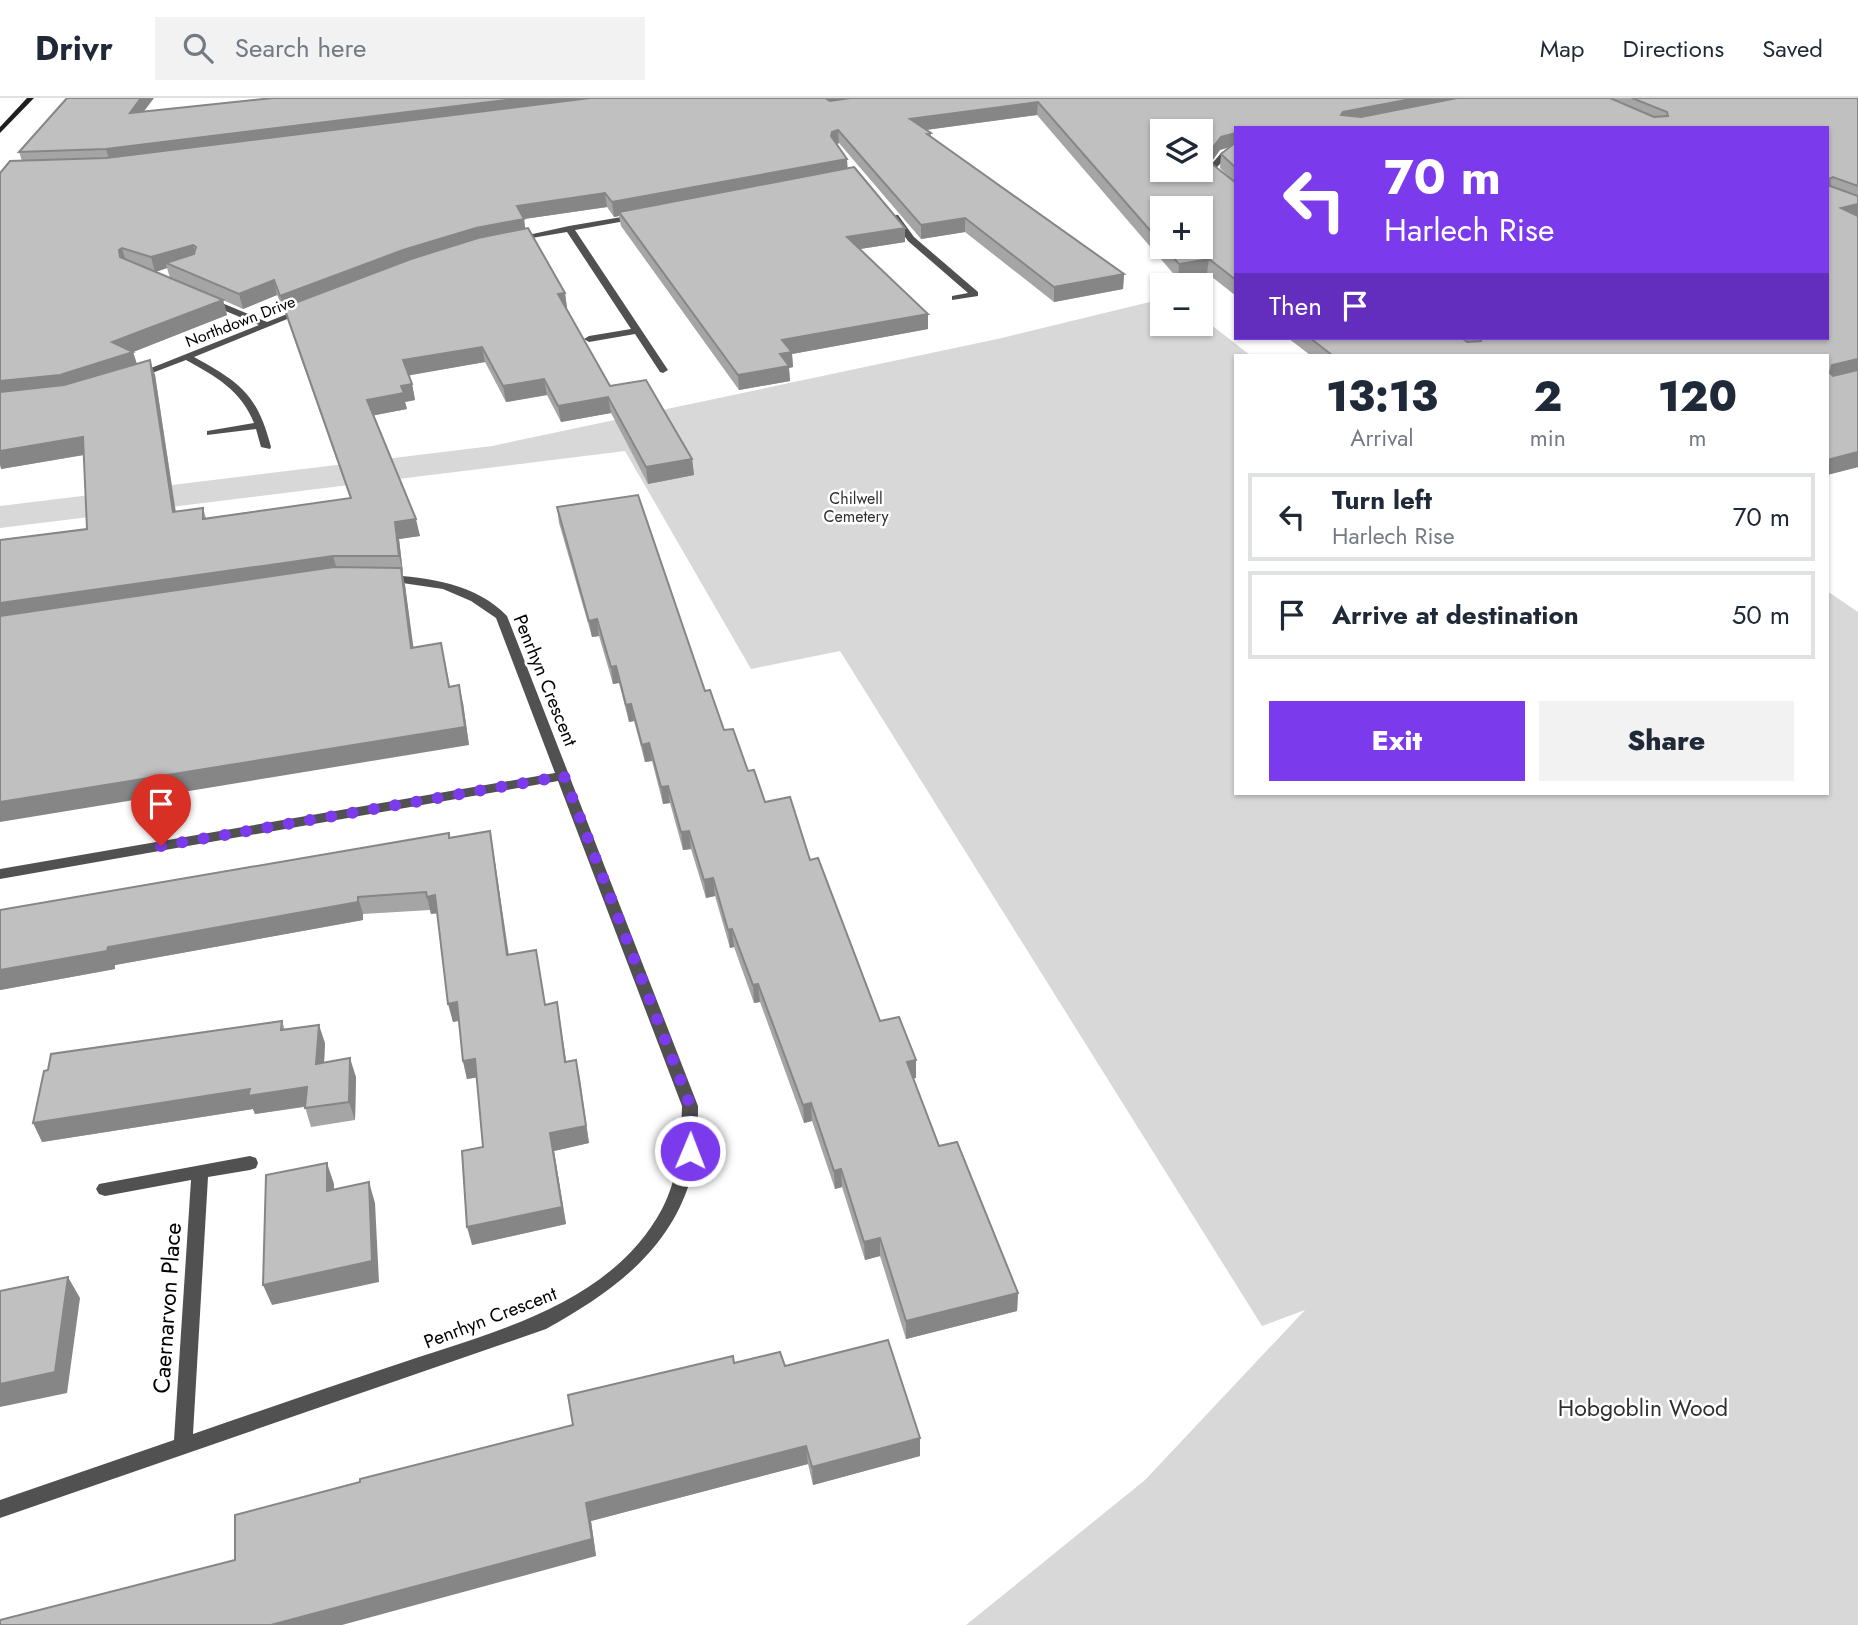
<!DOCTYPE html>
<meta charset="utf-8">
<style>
body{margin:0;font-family:Jost,sans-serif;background:#f2f2f3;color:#1f2937;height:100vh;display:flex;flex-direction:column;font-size:26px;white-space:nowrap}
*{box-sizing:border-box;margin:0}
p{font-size:23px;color:#747a83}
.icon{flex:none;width:38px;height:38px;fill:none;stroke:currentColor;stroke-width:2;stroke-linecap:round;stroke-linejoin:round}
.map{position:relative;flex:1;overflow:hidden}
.drawer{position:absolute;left:1234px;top:256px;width:595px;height:441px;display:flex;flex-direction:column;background:#fff;border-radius:0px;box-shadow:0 2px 5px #0004}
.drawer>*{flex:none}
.hud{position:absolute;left:1234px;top:28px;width:595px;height:214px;border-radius:0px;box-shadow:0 2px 5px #0004;background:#7c3aed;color:#fff;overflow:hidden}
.controls{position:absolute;left:1150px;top:21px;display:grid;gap:14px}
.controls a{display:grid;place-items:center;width:63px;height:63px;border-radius:0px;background:#fff;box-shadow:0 2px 5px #0004;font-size:35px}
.pin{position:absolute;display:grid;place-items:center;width:60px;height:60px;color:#fff;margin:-72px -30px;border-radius:50% 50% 50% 0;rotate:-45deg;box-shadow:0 0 7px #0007}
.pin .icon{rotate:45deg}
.me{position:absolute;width:77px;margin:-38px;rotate:1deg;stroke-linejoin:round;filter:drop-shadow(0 0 5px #0008)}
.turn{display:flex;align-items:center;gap:24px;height:147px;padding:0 35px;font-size:32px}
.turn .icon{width:91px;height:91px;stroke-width:2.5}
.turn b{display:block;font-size:49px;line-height:60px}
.then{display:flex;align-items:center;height:66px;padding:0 35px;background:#0003;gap:14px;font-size:26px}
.eta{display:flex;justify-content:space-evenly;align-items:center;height:119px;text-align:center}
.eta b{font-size:42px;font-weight:800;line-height:49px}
.action{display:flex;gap:14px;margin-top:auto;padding:14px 35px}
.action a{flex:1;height:80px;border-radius:0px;background:#7c3aed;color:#fff;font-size:28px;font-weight:800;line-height:80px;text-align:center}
.action a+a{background:#f2f2f3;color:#1f2937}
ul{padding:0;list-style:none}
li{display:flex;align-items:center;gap:21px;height:88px;margin:0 14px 10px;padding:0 21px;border:4px solid #e0e1e3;border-radius:0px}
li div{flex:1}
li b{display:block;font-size:26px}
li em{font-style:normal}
header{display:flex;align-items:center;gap:42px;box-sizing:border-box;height:98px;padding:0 35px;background:#fff;border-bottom:2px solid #e0e1e3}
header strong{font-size:33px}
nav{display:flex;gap:38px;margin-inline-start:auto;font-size:24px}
.search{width:490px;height:63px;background:#f2f2f3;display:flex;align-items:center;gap:18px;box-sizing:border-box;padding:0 24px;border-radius:0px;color:#747a83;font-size:26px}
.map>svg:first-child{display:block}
</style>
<header>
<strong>Drivr</strong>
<div class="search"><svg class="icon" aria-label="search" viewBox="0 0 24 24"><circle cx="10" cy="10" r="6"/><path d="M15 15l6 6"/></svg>Search here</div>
<nav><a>Map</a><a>Directions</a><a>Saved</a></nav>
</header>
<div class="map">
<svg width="1858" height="1527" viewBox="0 0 1858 1527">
<rect width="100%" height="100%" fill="#fff"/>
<path fill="#d8d8d8" d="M 1162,201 L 1162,226 L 1200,226 L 1201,219 L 1250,257 L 1236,257 L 1236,695 L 1827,695 L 1827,493 L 1858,514 L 1858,1527 L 966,1527 L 1145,1382 L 1305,1212 L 1262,1228 L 840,553 L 751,571 L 625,353 L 0,430 L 0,408 L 492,348 L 1002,240 Z"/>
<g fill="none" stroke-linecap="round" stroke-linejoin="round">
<g fill="#515151" fill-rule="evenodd">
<path d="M 1236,49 L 1236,54 L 1228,58 L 1217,69 L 1219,75 L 1236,90 L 1236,97 L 1212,78 L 1209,69 L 1222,54 Z"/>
<path d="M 639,116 L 642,116 L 642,120 L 575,132 L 668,272 L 663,275 L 660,274 L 635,236 L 589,244 L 584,241 L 589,238 L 631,231 L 567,134 L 514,143 L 510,141 L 569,128 Z"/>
<path d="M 892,117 L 898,117 L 914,139 L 978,194 L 978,198 L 952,202 L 952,198 L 968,195 L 908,143 L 891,119 Z"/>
<path d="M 204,200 L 210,200 L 267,224 L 300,211 L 307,213 L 194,259 C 241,285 257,296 271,349 L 270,351 L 261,349 L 256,331 L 207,337 L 207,333 L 254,325 C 241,292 215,278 186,262 L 139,280 L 131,278 L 259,227 L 204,204 Z"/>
<path d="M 386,477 C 428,479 477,486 507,518 L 698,1008 C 698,1033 698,1059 690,1083 C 668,1155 609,1196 546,1231 L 0,1420 L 0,1402 L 174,1342 L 191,1082 L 105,1098 L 99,1096 L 96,1091 L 99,1086 L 250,1058 L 256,1060 L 258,1065 L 256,1070 L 250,1072 L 208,1079 L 193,1336 C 259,1313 324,1291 389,1269 C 485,1236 610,1209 662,1111 C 679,1079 681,1043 682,1008 L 558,683 L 0,781 L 0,771 L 555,675 L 496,520 L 471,503 L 443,491 L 382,482 L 382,478 Z"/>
</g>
<path fill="#1e1e1e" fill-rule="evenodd" d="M 27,0 L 34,0 L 0,35 L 0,29 Z"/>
</g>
<g fill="#a5a5a5" fill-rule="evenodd">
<path d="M 273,0 L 1858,0 L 1858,369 L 1827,377 L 1827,257 L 1310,257 L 1288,240 L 1827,240 L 1236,30 L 1236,198 L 1207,175 L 1178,181 L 1037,17 L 926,32 L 931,35 L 931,39 L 1124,176 L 1123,191 L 1054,204 L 965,134 L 921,141 L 839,45 L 837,46 L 847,61 L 847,71 L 905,130 L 905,144 L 860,151 L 928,231 L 792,256 L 793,269 L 789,270 L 790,283 L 739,292 L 621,128 L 619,118 L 614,119 L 607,109 L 524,121 L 525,131 L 565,195 L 567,210 L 566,210 L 610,288 L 692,361 L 694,377 L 648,386 L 611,315 L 561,324 L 547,297 L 506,304 L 485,264 L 408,277 L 412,286 L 415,302 L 405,304 L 407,311 L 374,317 L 420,438 L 399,441 L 403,475 L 402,475 L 405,487 L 413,550 L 445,563 L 450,589 L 463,605 L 469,647 L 87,431 L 84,357 L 1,371 L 22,63 L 19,54 L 144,14 ZM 1230,49 L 1221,56 L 1220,70 L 1232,82 L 1212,66 L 1211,64 L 1220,52 ZM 1162,110 L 1200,149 L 1162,149 ZM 167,170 L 170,180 L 156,174 ZM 277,197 L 284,213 L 285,212 L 288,224 L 350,400 L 206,420 L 203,410 L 176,414 L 155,277 L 137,266 L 133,254 L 227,217 L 223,202 L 243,211 Z"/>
<path d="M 557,409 L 705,593 L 724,632 L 765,704 L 810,762 L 880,923 L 916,962 L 916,980 L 913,980 L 939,1048 L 1018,1195 L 1017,1213 L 906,1241 L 880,1158 L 865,1162 L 842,1089 L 835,1091 L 812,1023 L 804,1025 L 760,904 L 754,905 L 734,849 L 730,850 L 715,798 L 706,800 L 691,751 L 683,752 L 670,705 L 663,706 L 652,663 L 645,664 L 634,623 L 629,624 L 619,585 L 613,586 L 599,538 L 592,539 L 559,425 Z"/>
<path d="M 490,733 L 493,751 L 509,857 L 536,852 L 545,907 L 557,904 L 566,964 L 576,962 L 580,980 L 589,1045 L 554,1053 L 566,1126 L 472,1147 L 483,1049 L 477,979 L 467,981 L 463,963 L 459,923 L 453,924 L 437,815 L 431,816 L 430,812 L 363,816 L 363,822 L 115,867 L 115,871 L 0,892 L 0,812 Z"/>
<path d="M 282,923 L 285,932 L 325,945 L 324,965 L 356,979 L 355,1022 L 311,1029 L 305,1009 L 255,1016 L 253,1011 L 42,1044 Z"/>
<path d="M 734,1265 L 785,1268 L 920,1358 L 813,1387 L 808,1366 L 591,1423 L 596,1458 L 235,1462 L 573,1327 Z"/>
</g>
<g fill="#868686">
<path d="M 141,0 L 154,0 L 133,28 L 130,15 Z"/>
<path d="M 522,0 L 628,0 L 110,64 L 106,51 Z"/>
<path d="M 823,0 L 887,0 L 826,8 Z"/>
<path d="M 1416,0 L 1478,0 L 1341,27 L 1341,17 L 1343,14 Z"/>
<path d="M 1038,4 L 1037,17 L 910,34 L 910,21 Z"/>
<path d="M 838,32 L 839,45 L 833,48 L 831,38 L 832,34 Z"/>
<path d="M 1236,35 L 1236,47 L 1220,52 L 1207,70 L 1208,56 L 1221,39 Z"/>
<path d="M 847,61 L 848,74 L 619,114 L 619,118 L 614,119 L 612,104 Z"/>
<path d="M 605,95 L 607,109 L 524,121 L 526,136 L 406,166 L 284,213 L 280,198 L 517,108 Z"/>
<path d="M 1858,106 L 1858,118 L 1841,110 Z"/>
<path d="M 965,120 L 965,134 L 921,141 L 921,127 Z"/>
<path d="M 905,130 L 905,144 L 847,153 L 847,139 Z"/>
<path d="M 193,147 L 197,161 L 166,165 L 167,170 L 155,174 L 151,159 Z"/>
<path d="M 122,150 L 126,164 L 125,173 L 119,152 Z"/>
<path d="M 1209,161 L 1207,175 L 1178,181 L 1179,166 Z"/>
<path d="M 1124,176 L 1123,191 L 1054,204 L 1054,189 Z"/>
<path d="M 274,182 L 277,197 L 243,211 L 239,196 Z"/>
<path d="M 565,195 L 567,210 L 560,211 L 558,196 Z"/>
<path d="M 223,202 L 227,217 L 128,256 L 133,254 L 138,270 L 66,292 L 0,299 L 0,283 L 112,244 Z"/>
<path d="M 928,216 L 928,231 L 792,256 L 793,269 L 789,270 L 790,283 L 739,292 L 738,277 L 780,256 L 782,242 Z"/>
<path d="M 482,249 L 485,264 L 406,278 L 403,262 Z"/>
<path d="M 1858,261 L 1858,274 L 1827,282 L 1832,267 Z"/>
<path d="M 150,262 L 155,277 L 178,431 L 173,414 Z"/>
<path d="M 544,281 L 547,297 L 506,304 L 503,288 Z"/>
<path d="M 412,286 L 415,302 L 405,304 L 407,311 L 371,318 L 367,302 L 401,288 Z"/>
<path d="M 608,299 L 611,315 L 561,324 L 558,308 Z"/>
<path d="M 83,339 L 89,356 L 1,371 L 0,367 L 0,353 Z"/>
<path d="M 1858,354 L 1858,369 L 1827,377 L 1827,362 Z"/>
<path d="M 692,361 L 694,377 L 648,386 L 646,369 Z"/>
<path d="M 416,421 L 420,438 L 399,441 L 403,475 L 399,458 L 395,424 Z"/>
<path d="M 333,458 L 338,475 L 0,523 L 0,505 Z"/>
<path d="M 401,470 L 405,487 L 416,568 L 411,550 Z"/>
<path d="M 597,521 L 599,538 L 592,539 L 589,523 Z"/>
<path d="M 616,568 L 619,585 L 613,586 L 611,569 Z"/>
<path d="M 459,587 L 463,605 L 469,647 L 0,724 L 0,704 Z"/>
<path d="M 631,606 L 634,623 L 629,624 L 626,607 Z"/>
<path d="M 649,645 L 652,663 L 645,664 L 642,647 Z"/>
<path d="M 668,688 L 670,705 L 663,706 L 661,689 Z"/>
<path d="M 490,733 L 493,751 L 511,875 L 507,857 Z"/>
<path d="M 689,733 L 691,751 L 683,752 L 681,734 Z"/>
<path d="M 713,780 L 715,798 L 706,800 L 704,782 Z"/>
<path d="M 435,797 L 439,815 L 431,816 L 427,799 Z"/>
<path d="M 358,799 L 363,816 L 363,822 L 115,867 L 115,871 L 0,892 L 0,872 Z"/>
<path d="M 732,831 L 734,849 L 730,850 L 728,832 Z"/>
<path d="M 758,886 L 760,904 L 754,905 L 753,887 Z"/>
<path d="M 457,904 L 461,922 L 453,924 L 448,906 Z"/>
<path d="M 557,904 L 560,922 L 569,982 L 565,964 Z"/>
<path d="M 319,927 L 325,945 L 323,985 L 316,966 Z"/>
<path d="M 350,960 L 356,979 L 355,1022 L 349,1004 Z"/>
<path d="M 475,961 L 480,979 L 467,981 L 463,963 Z"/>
<path d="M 576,962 L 589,1045 L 554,1053 L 566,1126 L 472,1147 L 467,1129 L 550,1035 Z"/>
<path d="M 916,962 L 916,980 L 907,982 L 907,964 Z"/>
<path d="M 307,989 L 313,1007 L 255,1016 L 253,1011 L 42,1044 L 33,1025 L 250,991 Z"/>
<path d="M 811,1005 L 812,1023 L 804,1025 L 803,1007 Z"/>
<path d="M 327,1065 L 334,1086 L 334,1114 L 327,1093 Z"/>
<path d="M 841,1071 L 842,1089 L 835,1091 L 834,1073 Z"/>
<path d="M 369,1084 L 375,1105 L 379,1184 L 272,1207 L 263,1187 Z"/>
<path d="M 880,1140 L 880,1158 L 865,1162 L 864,1144 Z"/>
<path d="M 68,1179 L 80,1200 L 67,1295 L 0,1309 L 0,1286 Z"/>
<path d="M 1018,1195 L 1017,1213 L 906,1241 L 906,1223 Z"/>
<path d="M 920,1340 L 920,1358 L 813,1387 L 812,1369 Z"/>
<path d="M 806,1348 L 808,1366 L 591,1423 L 596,1458 L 342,1527 L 271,1527 L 586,1405 Z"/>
</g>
<g fill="#c0c0c0" stroke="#868686" stroke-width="2" fill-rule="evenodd">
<path d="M 67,0 L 141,0 L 130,15 L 273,0 L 522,0 L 106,51 L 19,54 Z"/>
<path d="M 590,0 L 825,0 L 830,3 L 850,0 L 1416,0 L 1343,14 L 1341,17 L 1361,19 L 1457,0 L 1610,0 L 1654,19 L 1668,18 L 1667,14 L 1632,0 L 1858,0 L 1858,88 L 1833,79 L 1829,81 L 1830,88 L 1858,98 L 1858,106 L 1841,110 L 1858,118 L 1858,261 L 1832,267 L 1830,275 L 1833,278 L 1858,272 L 1858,354 L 1827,362 L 1827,257 L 1332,257 L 1310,240 L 1462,240 L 1467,244 L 1481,243 L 1481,240 L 1827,240 L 1827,30 L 1236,30 L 1236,35 L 1221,39 L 1208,56 L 1212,66 L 1236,85 L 1236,182 L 1209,161 L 1179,166 L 1164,149 L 1200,149 L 1200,110 L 1162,110 L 1162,146 L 1038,4 L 910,21 L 931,35 L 927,36 L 1124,176 L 1054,189 L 965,120 L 921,127 L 838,32 L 832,34 L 831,38 L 847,61 L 612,104 L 605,95 L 517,108 L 524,121 L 476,130 L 403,152 L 280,198 L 274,182 L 239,196 L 166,165 L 194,156 L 196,149 L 193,147 L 151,159 L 122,150 L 119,152 L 120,159 L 223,202 L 112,244 L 133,254 L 60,277 L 0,283 L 0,75 L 10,63 L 106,60 ZM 1162,33 L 1200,33 L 1200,72 L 1162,72 Z"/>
<path d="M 1236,44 L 1236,70 L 1221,56 Z"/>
<path d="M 854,69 L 905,130 L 847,139 L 928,216 L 782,242 L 792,254 L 780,256 L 789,268 L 738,277 L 619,114 Z"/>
<path d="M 528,130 L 565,195 L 558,196 L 610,288 L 646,282 L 692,361 L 646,369 L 608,299 L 558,308 L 544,281 L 503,288 L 482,249 L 403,262 L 412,286 L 401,288 L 404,295 L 367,302 L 416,421 L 395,424 L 399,458 L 333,458 L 0,505 L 0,442 L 87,431 L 83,339 L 0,353 L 0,294 L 64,287 L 150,262 L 173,414 L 203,410 L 203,421 L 351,400 L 284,209 L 411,161 L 478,140 Z"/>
<path d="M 638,397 L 705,593 L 710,592 L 724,632 L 733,631 L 748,673 L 754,672 L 765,704 L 790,699 L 810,762 L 818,760 L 880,923 L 899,919 L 916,962 L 907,964 L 939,1048 L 957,1044 L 1018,1195 L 906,1223 L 880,1140 L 864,1144 L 841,1071 L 834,1073 L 811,1005 L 803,1007 L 758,886 L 753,887 L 732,831 L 728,832 L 713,780 L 704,782 L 689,733 L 681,734 L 668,688 L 661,689 L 649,645 L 642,647 L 631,606 L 626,607 L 616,568 L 611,569 L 597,521 L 589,523 L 557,409 Z"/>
<path d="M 334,469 L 401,470 L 411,550 L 441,545 L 449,589 L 459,587 L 465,629 L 0,704 L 0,518 Z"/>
<path d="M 490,733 L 507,857 L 536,852 L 545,907 L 557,904 L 565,964 L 576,962 L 586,1028 L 550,1035 L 562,1109 L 467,1129 L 462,1053 L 483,1049 L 475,961 L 463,963 L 457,904 L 448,906 L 435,797 L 427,799 L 426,794 L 358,799 L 358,804 L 108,849 L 107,853 L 0,872 L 0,812 L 449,735 L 449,740 Z"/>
<path d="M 282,923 L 281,932 L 319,927 L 316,966 L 350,960 L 349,1004 L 305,1010 L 307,989 L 248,998 L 250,991 L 33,1025 L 44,973 L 48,972 L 51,956 Z"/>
<path d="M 327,1065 L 327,1093 L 369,1084 L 372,1163 L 263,1187 L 266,1077 Z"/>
<path d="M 68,1179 L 55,1274 L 0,1286 L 0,1193 Z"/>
<path d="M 888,1242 L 920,1340 L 812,1369 L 806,1348 L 586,1405 L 592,1441 L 271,1527 L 0,1527 L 0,1522 L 235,1462 L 235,1417 L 360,1384 L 360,1381 L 573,1327 L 568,1297 L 733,1258 L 734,1265 L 780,1254 L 785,1268 Z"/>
</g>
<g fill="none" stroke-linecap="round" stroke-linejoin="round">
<path stroke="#7c3aed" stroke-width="12" stroke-dasharray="0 21.6" d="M 161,748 L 564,678 L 690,1007 L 690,1053"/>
</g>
<g text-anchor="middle" stroke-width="5" stroke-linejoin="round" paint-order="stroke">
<g font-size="16" fill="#000" stroke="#fff">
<text transform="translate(240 223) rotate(-21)" y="6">Northdown Drive</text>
</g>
<g font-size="16" fill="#2f2f2f" stroke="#fff">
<text x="856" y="406">Chilwell<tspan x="856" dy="18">Cemetery</tspan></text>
</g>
<g font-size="19" fill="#000" stroke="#fff">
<text transform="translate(546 582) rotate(68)" y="7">Penrhyn Crescent</text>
<text transform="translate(490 1219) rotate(-21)" y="7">Penrhyn Crescent</text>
</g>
<g font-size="23" fill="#000" stroke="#fff">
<text transform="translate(167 1210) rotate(-86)" y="8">Caernarvon Place</text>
</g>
<g font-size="23" fill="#2f2f2f" stroke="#fff">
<text x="1643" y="1318">Hobgoblin Wood</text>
</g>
</g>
</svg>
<div class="controls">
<a><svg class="icon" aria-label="layers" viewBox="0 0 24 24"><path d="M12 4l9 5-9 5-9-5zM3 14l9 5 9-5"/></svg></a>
<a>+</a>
<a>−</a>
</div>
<div class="pin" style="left:161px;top:748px;background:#d93025"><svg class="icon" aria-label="arrive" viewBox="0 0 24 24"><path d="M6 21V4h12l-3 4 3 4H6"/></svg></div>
<svg class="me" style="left:690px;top:1053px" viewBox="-20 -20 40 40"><circle r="17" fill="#7c3aed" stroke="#fff" stroke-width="3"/><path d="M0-11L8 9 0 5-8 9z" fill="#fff"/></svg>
<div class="hud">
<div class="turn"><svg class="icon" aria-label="left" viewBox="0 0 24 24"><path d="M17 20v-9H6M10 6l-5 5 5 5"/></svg><div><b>70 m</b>Harlech Rise</div></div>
<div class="then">Then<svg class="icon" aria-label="arrive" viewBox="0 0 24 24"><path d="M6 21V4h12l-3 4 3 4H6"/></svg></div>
</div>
<section class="drawer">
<div class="eta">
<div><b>13:13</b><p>Arrival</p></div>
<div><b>2</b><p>min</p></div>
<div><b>120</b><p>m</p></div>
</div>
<ul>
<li><svg class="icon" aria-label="left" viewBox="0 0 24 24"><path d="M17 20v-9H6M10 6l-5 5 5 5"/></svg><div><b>Turn left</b><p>Harlech Rise</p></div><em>70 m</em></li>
<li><svg class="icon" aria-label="arrive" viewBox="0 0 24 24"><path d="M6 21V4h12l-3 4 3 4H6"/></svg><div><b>Arrive at destination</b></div><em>50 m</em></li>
</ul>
<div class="action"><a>Exit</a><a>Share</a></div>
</section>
</div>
